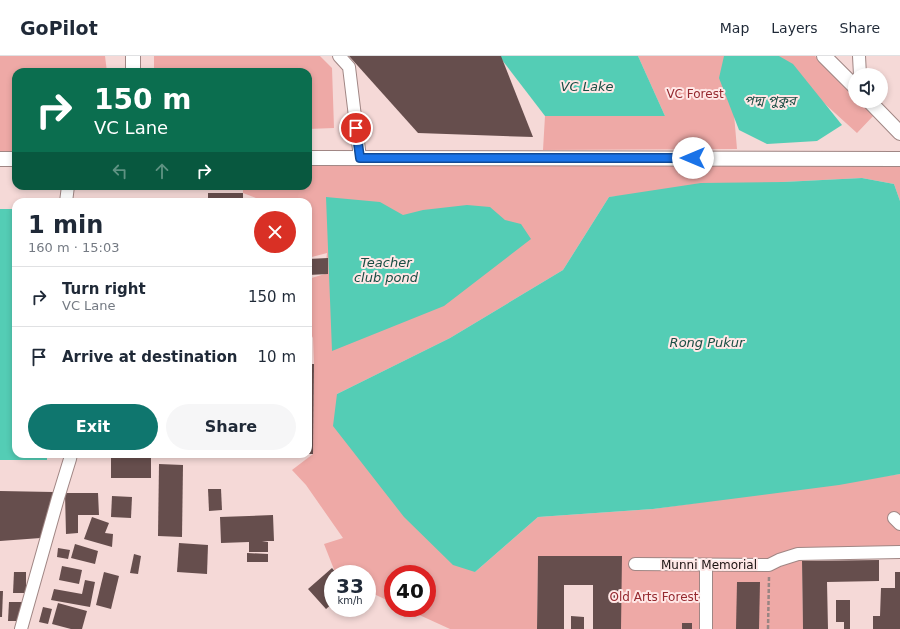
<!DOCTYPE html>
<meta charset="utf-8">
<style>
body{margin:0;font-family:"DejaVu Sans","Noto Sans Bengali",sans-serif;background:#f6f6f7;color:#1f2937;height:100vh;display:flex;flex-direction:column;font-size:15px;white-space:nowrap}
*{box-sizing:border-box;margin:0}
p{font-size:13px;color:#747a83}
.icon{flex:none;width:22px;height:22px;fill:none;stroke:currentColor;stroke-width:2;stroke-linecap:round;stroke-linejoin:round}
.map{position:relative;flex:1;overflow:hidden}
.side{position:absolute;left:12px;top:142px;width:300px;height:260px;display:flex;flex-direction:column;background:#fff;border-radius:12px;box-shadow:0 2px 6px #0003}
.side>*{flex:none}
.guide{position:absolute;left:12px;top:12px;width:300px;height:122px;border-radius:12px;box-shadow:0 2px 6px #0003;background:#0b6e4f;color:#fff;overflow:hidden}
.buttons{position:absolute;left:848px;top:12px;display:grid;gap:8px}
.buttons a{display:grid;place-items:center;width:40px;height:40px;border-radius:50%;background:#fff;box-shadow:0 2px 6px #0003;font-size:20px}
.speed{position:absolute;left:324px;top:509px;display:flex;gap:8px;font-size:20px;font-weight:700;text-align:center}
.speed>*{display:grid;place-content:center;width:52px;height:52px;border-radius:50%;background:#fff;box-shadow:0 2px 6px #0003;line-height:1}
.speed small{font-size:10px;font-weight:400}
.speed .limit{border:6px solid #d22;background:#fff;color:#111}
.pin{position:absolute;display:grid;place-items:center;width:34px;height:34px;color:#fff;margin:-17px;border:2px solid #fff;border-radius:50%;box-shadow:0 1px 4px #0007}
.me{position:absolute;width:44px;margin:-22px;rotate:270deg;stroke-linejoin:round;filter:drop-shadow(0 0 3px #0008)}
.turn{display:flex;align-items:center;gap:14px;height:84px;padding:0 16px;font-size:18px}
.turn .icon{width:52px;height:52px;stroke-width:2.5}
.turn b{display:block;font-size:28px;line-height:34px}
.lanes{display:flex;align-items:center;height:38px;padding:0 16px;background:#0003;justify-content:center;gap:20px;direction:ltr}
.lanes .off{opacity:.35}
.round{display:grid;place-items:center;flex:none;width:42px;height:42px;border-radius:21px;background:#f6f6f7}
.headline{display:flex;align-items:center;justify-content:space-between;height:68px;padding:0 16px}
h1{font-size:24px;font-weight:800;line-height:30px}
.cta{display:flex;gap:8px;margin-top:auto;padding:8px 16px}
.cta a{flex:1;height:46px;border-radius:24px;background:#0f766e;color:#fff;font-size:16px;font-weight:800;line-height:46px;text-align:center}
.cta a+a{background:#f6f6f7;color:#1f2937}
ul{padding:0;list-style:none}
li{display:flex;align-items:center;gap:12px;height:60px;padding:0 16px;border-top:1px solid #e0e1e3}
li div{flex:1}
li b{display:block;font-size:15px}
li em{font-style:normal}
header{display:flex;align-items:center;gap:24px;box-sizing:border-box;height:56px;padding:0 20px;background:#fff;border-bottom:1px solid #e0e1e3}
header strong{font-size:19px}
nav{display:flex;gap:22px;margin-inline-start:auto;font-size:14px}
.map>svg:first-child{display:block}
</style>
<header>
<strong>GoPilot</strong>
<nav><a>Map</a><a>Layers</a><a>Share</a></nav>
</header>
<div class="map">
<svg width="900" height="573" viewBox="0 0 900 573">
<rect width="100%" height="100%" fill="#f5d9d7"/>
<g fill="#eea9a6">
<path d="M 0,0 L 105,0 L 107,16 L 16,16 L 16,98 L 0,99 Z"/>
<path d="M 154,0 L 320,0 L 332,12 L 334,72 L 308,73 L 308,16 L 154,16 Z"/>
<path d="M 638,0 L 729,0 L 737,93 L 543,94 L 545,60 L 665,60 Z"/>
<path d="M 772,0 L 815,0 L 855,40 L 855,45 L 860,45 L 874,59 L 857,77 Z"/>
<path d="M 308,105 L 900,107 L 900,145 L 894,128 L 862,122 L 783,126 L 609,141 L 563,214 L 450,282 L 337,338 L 475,516 L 538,461 L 653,453 L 900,418 L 900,496 L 798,498 L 802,505 L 803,573 L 621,573 L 621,500 L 538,500 L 537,573 L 450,573 L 404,552 L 427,552 L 427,518 L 393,518 L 393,547 L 376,539 L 367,533 L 367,518 L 340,518 L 335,516 L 324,488 L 343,482 L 306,429 L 292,414 L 313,398 L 314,308 L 313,282 L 308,273 L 308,223 L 325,218 L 327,197 L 308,202 L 308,146 L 266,146 L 243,137 L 243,130 L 308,130 Z"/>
</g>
<g fill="#54cdb5">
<path d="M 499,0 L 638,0 L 665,60 L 545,60 Z"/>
<path d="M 724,0 L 779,0 L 793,8 L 842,69 L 817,85 L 767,88 L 739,74 L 719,22 Z"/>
<path d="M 862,122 L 894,128 L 900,145 L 900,418 L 839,429 L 653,453 L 538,461 L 475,516 L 453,509 L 404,461 L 333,370 L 337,338 L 450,282 L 563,214 L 609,141 L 701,127 L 783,126 Z"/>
<path d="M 326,141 L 380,146 L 403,159 L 423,154 L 467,149 L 490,151 L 505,164 L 521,168 L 531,183 L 444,250 L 332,295 Z"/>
<path d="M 0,153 L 16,153 L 16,398 L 47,398 L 47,404 L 0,404 Z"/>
</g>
<g fill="#664e4d">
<path d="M 349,0 L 501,0 L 533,81 L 418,77 Z"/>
<rect x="208" y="137" width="35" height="9"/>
<path d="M 328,202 L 328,218 L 308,219 L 308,203 Z"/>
<path d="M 308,308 L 314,308 L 313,398 L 308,398 Z"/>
<rect x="111" y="398" width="40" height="24"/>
<path d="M 159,408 L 183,409 L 182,481 L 158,480 Z"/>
<path d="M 208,433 L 221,433 L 222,454 L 209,455 Z"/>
<path d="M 0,435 L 53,436 L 54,481 L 0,485 Z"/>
<path d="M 65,437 L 98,437 L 99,459 L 78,459 L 78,477 L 66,478 Z"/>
<path d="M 112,440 L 132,441 L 131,462 L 111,461 Z"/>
<path d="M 273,459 L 274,485 L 262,485 L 268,486 L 268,496 L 249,496 L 249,486 L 221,487 L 220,461 Z"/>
<path d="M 92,461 L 109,467 L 105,477 L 113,478 L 112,491 L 84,483 Z"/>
<path d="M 179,487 L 208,489 L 207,518 L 177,516 Z"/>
<path d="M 75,488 L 98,495 L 95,508 L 71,502 Z"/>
<path d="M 58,492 L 70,494 L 68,503 L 57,501 Z"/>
<path d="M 247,497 L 268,498 L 268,506 L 247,506 Z"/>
<path d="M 134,498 L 141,500 L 138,518 L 130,517 Z"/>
<path d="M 538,500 L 622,500 L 621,573 L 593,573 L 593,529 L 564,529 L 564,573 L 537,573 Z"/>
<path d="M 879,504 L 879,525 L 827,526 L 828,573 L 803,573 L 802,505 Z"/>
<path d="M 62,510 L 82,514 L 79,528 L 59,524 Z"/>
<path d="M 332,512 L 337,518 L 333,518 L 333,547 L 326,553 L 308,533 Z"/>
<path d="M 14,516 L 26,516 L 26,537 L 13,537 Z"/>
<path d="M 104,516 L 119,520 L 111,553 L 96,549 Z"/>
<path d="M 895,516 L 900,516 L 900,573 L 873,573 L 873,560 L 880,560 L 881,532 L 895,532 Z"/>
<path d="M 85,524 L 95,526 L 90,551 L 51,544 L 54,533 L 82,538 Z"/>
<path d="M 737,526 L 760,526 L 759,573 L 736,573 Z"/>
<path d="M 0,535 L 3,535 L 2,561 L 0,561 Z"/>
<path d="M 836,544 L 850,544 L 850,573 L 844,573 L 844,566 L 836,566 Z"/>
<path d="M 9,546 L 23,546 L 23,565 L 8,565 Z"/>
<path d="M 58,547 L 87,555 L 82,573 L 71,573 L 52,568 Z"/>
<path d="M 43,551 L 52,553 L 48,568 L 39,566 Z"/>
<path d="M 571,560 L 584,561 L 584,573 L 571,573 Z"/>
<rect x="682" y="567" width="10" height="6"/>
</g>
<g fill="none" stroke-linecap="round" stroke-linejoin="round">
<defs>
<g id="minor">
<path d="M 339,0 L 349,11 L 360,102"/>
<path d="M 859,0 L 860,19"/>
<path d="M 66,146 L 68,130"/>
<path d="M 894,462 L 900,468"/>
<path d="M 635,508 L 769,509 L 779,504 L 798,498 L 900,496"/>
<path d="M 706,509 L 706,573"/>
<path d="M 21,573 L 58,442 L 70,403 L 71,398"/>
</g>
<g id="tertiary">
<path d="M 133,0 L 133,16"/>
<path d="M 824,0 L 855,31"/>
<path d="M 869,45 L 900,77"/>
<path d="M 308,102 L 900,103"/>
<path d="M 0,103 L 16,103"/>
</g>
</defs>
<use href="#minor" stroke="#a08684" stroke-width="14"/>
<use href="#tertiary" stroke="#a08684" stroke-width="16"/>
<path stroke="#988583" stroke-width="2.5" stroke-dasharray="4 2" stroke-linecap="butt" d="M 768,573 L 769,521"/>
<use href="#minor" stroke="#fff" stroke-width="12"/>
<use href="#tertiary" stroke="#fff" stroke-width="14"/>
</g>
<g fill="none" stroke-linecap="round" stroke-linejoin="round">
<defs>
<path id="route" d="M 356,72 L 360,102 L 693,102"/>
</defs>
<use href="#route" stroke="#114b97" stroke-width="10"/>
<use href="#route" stroke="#1a73e8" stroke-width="7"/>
</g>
<g text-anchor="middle" stroke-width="4" stroke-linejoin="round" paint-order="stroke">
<g font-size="12" fill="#95292f" stroke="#ffe7e6">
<text x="695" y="42">VC Forest</text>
<text x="654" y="545">Old Arts Forest</text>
</g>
<g font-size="12" fill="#1c1312" stroke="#ffe7e6">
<text x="709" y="513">Munni Memorial</text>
</g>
<g font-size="13" font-style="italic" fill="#194d43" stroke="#ffe7e6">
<text x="587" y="35">VC Lake</text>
<text x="770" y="49">পদ্ম পুকুর</text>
<text x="386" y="211">Teacher<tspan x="386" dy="15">club pond</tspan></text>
<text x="707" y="291">Rong Pukur</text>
</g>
</g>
</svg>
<div class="buttons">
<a><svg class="icon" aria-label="sound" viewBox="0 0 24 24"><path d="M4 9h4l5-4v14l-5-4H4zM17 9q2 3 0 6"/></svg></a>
</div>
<div class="speed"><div>33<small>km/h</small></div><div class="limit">40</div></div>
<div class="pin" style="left:356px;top:72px;background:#d93025"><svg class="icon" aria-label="arrive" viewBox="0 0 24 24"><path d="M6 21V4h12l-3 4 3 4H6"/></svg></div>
<svg class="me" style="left:693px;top:102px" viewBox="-20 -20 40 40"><circle r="19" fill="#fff"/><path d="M0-13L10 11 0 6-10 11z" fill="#1a73e8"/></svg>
<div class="guide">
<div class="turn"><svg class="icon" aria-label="right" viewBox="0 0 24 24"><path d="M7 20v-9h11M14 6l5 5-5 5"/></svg><div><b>150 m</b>VC Lane</div></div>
<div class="lanes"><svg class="icon off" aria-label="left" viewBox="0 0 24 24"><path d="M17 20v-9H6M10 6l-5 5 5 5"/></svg><svg class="icon off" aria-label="ahead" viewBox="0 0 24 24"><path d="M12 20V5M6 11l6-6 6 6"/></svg><svg class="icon" aria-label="right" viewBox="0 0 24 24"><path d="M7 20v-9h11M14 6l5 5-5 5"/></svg></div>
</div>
<section class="side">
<div class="headline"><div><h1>1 min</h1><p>160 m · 15:03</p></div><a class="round" style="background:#d93025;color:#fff"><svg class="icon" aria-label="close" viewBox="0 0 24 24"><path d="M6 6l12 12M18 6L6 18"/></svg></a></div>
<ul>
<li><svg class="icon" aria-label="right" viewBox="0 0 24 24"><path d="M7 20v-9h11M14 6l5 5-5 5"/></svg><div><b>Turn right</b><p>VC Lane</p></div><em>150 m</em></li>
<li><svg class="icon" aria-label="arrive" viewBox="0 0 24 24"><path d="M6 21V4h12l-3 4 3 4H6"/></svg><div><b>Arrive at destination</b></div><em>10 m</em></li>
</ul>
<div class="cta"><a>Exit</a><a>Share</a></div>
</section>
</div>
